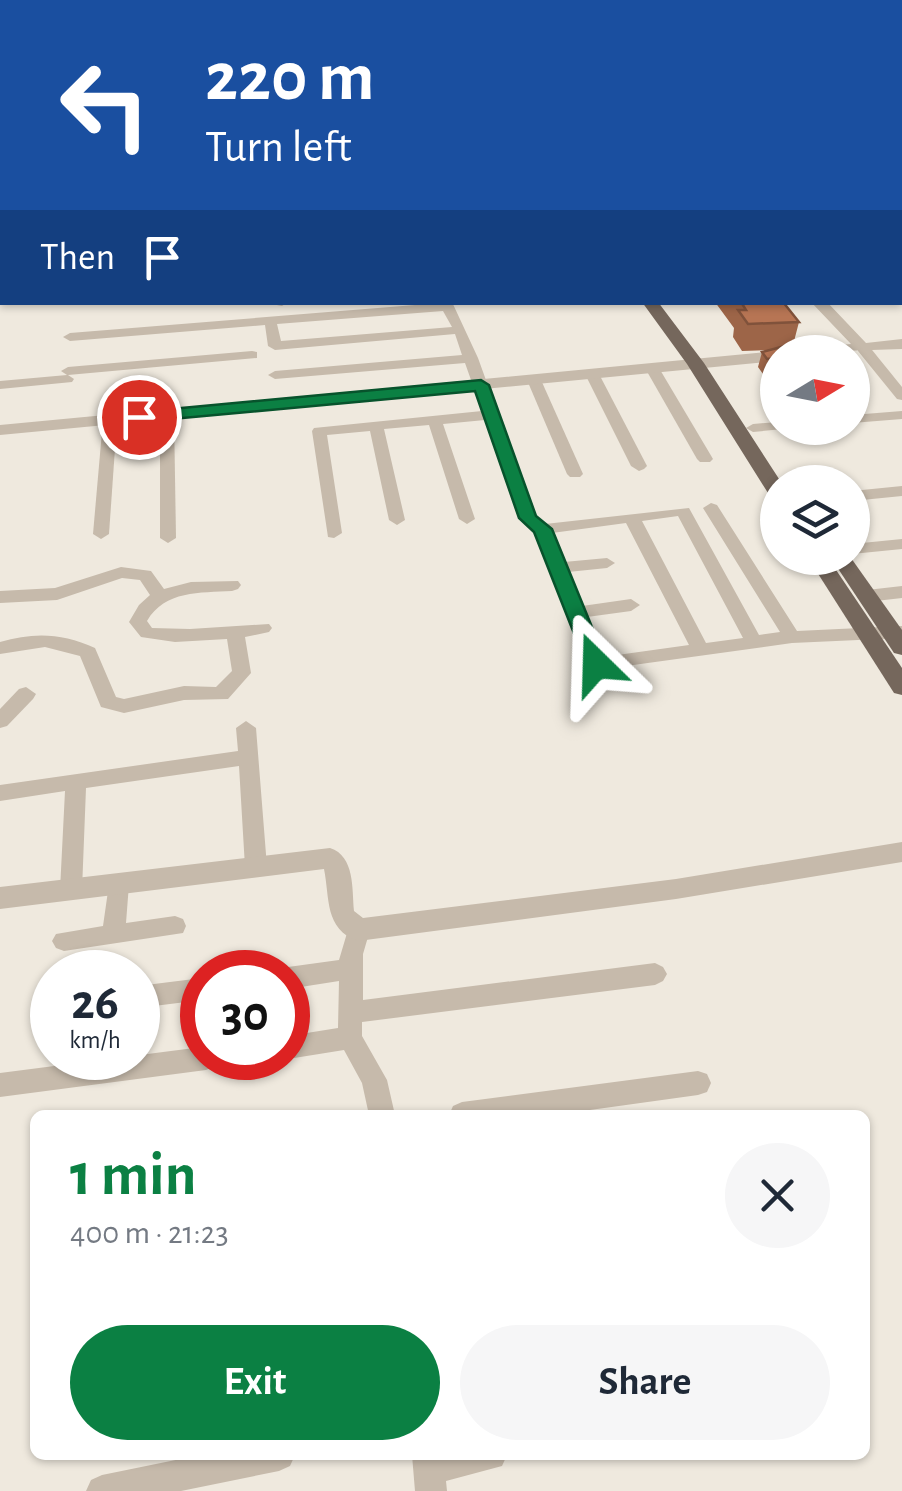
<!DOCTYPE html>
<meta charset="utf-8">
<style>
body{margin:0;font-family:"Alegreya Sans",sans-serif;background:#f6f6f7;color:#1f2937;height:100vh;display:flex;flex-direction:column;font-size:38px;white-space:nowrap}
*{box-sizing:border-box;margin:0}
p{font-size:32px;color:#747a83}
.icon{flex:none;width:55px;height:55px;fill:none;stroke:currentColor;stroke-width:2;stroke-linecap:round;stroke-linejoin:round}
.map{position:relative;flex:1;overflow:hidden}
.drawer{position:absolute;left:30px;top:1110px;width:840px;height:350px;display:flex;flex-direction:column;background:#fff;border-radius:15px;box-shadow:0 2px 8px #0004}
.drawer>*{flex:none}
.top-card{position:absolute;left:0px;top:0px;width:902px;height:305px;box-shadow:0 2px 8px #0004;background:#1a4fa0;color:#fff;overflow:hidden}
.needle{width:65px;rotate:80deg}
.tools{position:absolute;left:760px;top:335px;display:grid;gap:20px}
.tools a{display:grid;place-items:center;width:110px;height:110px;border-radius:50%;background:#fff;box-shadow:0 2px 8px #0004;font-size:50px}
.speed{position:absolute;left:30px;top:950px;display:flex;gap:20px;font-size:50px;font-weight:700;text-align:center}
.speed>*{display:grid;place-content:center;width:130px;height:130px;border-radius:50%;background:#fff;box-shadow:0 2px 8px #0004;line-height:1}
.speed small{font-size:25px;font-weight:400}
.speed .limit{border:15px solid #d22;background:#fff;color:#111}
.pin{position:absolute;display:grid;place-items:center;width:85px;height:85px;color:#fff;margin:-42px;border:5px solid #fff;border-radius:50%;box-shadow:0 2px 10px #0007}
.me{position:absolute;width:110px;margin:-55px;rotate:338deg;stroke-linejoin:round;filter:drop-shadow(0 0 8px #0008)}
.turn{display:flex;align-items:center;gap:35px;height:210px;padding:0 40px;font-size:45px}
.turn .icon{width:130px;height:130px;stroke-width:2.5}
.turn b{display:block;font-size:70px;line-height:85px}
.then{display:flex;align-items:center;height:95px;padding:0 40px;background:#0003;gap:20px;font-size:38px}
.round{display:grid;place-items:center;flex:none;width:105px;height:105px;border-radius:52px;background:#f6f6f7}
.summary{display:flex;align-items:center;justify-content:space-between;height:170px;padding:0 40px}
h1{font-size:60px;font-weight:600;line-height:75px;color:#0b8043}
.cta{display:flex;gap:20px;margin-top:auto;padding:20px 40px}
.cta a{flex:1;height:115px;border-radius:60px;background:#0b8043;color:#fff;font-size:40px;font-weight:600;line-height:115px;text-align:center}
.cta a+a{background:#f6f6f7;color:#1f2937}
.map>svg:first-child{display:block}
</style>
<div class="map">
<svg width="902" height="1491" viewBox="0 0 902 1491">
<rect width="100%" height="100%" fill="#efe9de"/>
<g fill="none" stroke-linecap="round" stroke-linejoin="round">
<g fill="#80a3a9" fill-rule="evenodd">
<path d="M 58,0 L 112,0 L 113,2 L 57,2 Z"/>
<path d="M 0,2 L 3,2 L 2,10 L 0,10 Z"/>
</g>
<g fill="#c6baab" fill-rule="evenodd">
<path d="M 364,0 L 439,0 L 435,2 Z"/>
<rect x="900" y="83" width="2" height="6"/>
<rect x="900" y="115" width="2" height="6"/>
<path d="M 2,119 L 2,125 L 0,126 L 0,120 Z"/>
<rect x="0" y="135" width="2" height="6"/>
<rect x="900" y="174" width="2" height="6"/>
<rect x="0" y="205" width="2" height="6"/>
<rect x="900" y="240" width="2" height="8"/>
<path d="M 260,302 L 288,302 L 282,306 Z"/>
<path d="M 452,302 L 478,358 L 535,516 L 545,524 L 689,508 L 759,635 L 780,632 L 703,508 L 711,503 L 717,505 L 797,631 L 902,626 L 902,638 L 792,643 L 597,670 L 590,669 L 535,531 L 520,518 L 485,420 L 443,424 L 475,519 L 467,524 L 459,519 L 429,425 L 384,429 L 405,520 L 397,525 L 389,520 L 370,431 L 327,435 L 342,533 L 334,538 L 328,537 L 312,431 L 314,428 L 482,411 L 465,363 L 275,379 L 268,375 L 275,371 L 462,355 L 455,334 L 275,350 L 268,346 L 265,325 L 70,341 L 63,337 L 70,333 ZM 443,311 L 452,327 L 281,341 L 277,324 ZM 678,516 L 743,638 L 706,643 L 642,521 ZM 626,523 L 689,645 L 603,657 L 587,617 L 631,611 L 640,605 L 631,599 L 582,606 L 568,572 L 607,568 L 615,563 L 607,558 L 564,562 L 552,533 Z"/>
<path d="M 858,345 L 868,345 L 902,387 L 902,400 L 897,399 L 858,351 Z"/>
<path d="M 252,351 L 257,352 L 257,358 L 68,375 L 74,379 L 72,382 L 0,389 L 0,381 L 67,375 L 61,371 L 68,367 Z"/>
<path d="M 647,365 L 659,368 L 713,459 L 710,462 L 700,462 L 697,459 L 645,368 Z"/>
<path d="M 587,371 L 599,374 L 647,466 L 644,469 L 639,471 L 631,466 L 585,374 Z"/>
<path d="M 529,377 L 541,380 L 583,474 L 580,477 L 570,477 L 567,474 L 527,380 Z"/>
<path d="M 167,411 L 174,415 L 176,538 L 168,543 L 160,538 L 160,415 Z"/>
<path d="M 902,411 L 902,419 L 852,423 L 852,415 Z"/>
<path d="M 110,416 L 117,420 L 109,534 L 101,539 L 93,534 L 103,420 Z"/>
<path d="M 778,422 L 778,428 L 783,429 L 753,432 L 746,428 L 753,424 Z"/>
<path d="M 902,486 L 902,496 L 852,501 L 852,491 Z"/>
<path d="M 902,539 L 902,549 L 852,554 L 852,544 Z"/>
<path d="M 121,567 L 151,571 L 164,589 L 191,582 L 238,581 L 241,585 L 238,589 L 232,591 C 200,593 165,590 147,621 L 152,628 L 190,629 L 269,624 L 272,628 L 269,632 L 245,637 L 251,673 L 228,699 L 184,700 L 124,713 L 101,707 L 80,656 L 45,647 L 0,654 L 0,642 C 34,632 62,633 95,648 L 116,697 L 124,699 L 184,686 L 216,687 L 232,671 L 227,639 L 175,642 L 141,637 L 129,622 L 139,605 L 150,595 L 140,580 L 122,578 L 57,600 L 0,603 L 0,591 L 55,588 Z"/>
<path d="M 902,586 L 902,598 L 867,602 L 858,596 L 867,590 Z"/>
<path d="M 26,687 L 36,694 L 33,699 L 7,726 L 0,728 L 0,709 L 19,689 Z"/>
<path d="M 246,721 L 256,728 L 267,867 L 264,873 L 256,876 L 248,873 L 245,867 L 239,766 L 86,788 L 82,890 L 79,897 L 71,899 L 63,897 L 60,890 L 65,791 L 0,801 L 0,785 L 238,751 L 236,728 Z"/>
<path d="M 118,875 L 126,877 L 129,884 L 126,923 L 175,916 L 183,919 L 186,926 L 183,933 L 64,951 L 56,948 L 52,941 L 56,934 L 103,926 L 110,877 Z"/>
<path d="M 358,920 L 366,923 L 370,930 L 363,954 L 363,1000 L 655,963 L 663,967 L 667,974 L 663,981 L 655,985 L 362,1022 L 362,1036 L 387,1080 L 395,1115 L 369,1115 L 362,1083 L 344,1050 L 288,1059 L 285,1058 L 288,1036 L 338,1028 L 339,981 L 288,989 L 288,972 L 279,972 L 288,967 L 339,960 L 350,923 Z"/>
<path d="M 202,978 L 202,1000 L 138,1008 L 138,986 Z"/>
<path d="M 202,1047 L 202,1058 L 219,1058 L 215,1066 L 206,1070 L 0,1097 L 0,1073 Z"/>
<path d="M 698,1071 L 707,1074 L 711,1083 L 707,1092 L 698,1095 L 554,1115 L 449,1115 L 453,1106 L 462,1102 Z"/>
<path d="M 200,1455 L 295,1455 L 290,1466 L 279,1471 L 181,1491 L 86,1491 L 91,1480 L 102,1475 Z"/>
<path d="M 412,1455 L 507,1455 L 502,1466 L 446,1481 L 447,1491 L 415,1491 Z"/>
</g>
<g fill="#c6baab" fill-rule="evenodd">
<path d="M 811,302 L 827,302 L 866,343 L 902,339 L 902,349 L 811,352 L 818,347 L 851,344 Z"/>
<path d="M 778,351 L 782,352 L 778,352 L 778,361 L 0,435 L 0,425 Z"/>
<path d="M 902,842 L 902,862 L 676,899 L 358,941 C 324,929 330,898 324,869 L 0,909 L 0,887 L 330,848 C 355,856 352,889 354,911 L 363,918 L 676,879 Z"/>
</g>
<g fill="#75675c" fill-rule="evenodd">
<path d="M 456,0 L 466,0 L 468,2 L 458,2 Z"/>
<path d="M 642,302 L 658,302 L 704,363 L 781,482 L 778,482 L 778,499 L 768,493 L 687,364 Z"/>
<path d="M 808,558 L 828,558 L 902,668 L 902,695 L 894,693 Z"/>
<path d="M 831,558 L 851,558 L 902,630 L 902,655 L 894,653 Z"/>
</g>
</g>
<path fill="#9d6548" d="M 715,302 L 783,302 L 799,322 L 792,349 L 778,352 L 778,372 L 763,374 L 758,367 L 762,352 L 769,350 L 742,351 L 733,337 L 734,328 Z"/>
<g fill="#b77554" stroke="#80523b" stroke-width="2.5">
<path d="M 741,302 L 783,302 L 799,322 L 748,324 L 738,310 L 746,310 Z"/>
<path d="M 785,346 L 790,352 L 778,352 L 778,358 L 767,359 L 762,352 Z"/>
</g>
<path fill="#0b8043" stroke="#07532c" stroke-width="2.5" d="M 481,380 L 489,385 L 536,516 L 552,529 L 607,664 L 604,669 L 589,669 L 586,664 L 534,532 L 519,518 L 475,391 L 139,422 L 130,417 L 139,412 Z"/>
</svg>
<div class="tools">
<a><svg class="needle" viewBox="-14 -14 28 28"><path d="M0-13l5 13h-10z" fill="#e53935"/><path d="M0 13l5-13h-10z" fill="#747a83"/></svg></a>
<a><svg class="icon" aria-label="layers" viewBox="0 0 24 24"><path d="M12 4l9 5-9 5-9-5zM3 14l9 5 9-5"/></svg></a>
</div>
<div class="speed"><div>26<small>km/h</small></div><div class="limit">30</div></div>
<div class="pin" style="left:139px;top:417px;background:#d93025"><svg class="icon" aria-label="arrive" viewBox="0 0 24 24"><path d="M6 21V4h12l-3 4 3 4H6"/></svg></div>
<svg class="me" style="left:596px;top:664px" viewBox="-20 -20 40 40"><path d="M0-17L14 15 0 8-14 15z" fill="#0b8043" stroke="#fff" stroke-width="4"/></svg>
<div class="top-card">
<div class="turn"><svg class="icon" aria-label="left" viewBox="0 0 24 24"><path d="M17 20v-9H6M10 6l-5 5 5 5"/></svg><div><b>220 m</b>Turn left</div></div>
<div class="then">Then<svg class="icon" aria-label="arrive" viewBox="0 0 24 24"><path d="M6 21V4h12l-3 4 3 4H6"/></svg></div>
</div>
<section class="drawer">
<div class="summary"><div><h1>1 min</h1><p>400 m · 21:23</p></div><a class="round"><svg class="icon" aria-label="close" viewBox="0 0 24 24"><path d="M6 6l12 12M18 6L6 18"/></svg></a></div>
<div class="cta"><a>Exit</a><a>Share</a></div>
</section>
</div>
